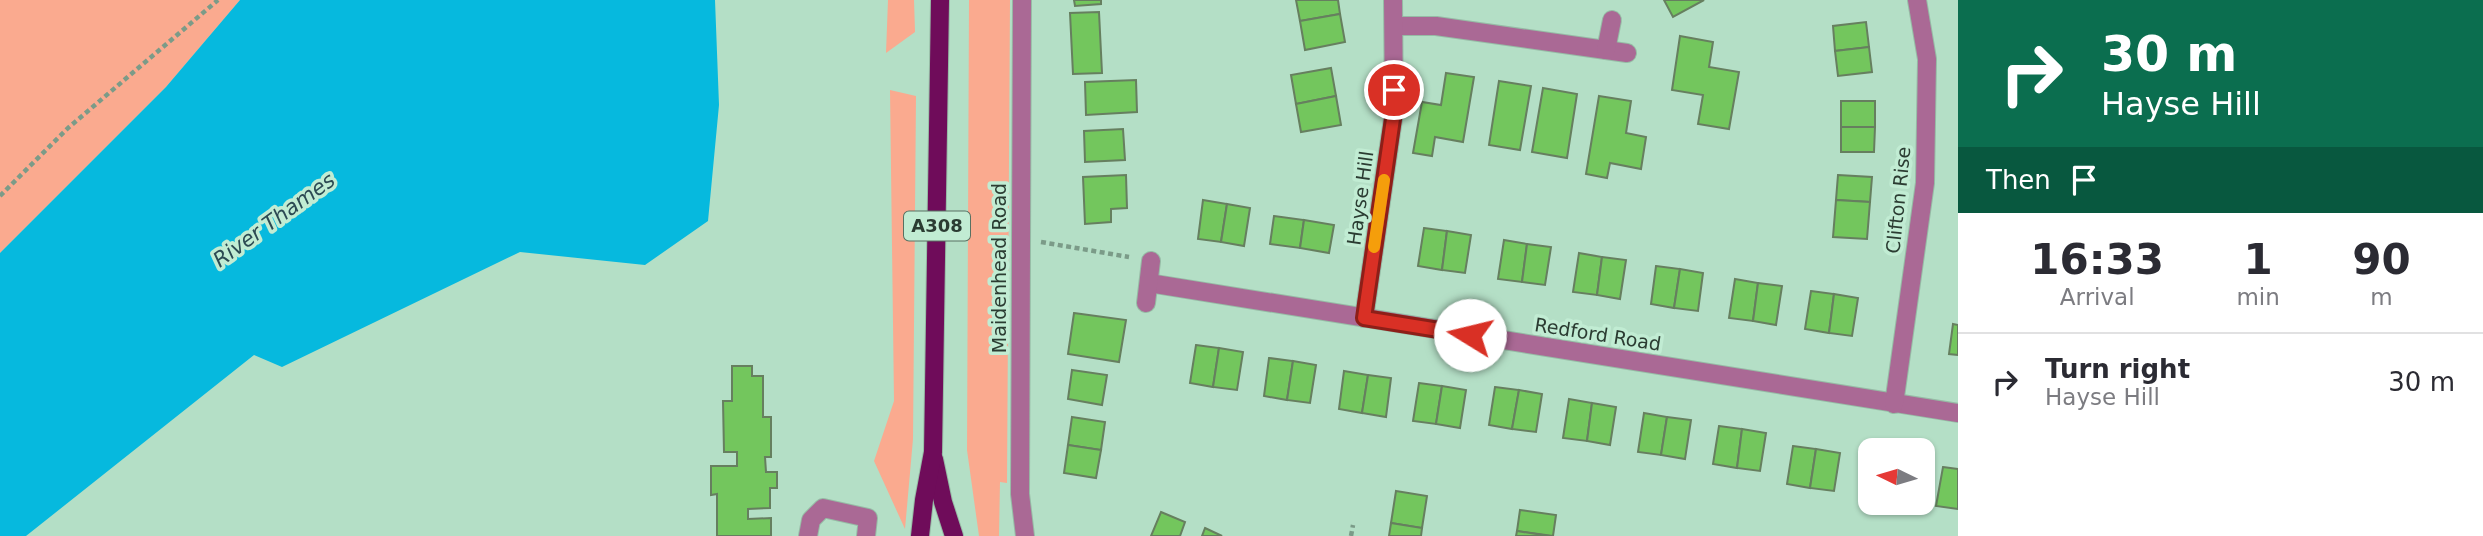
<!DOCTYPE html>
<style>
body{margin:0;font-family:"DejaVu Sans",sans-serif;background:#f7f7f7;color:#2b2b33;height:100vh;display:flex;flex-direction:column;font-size:26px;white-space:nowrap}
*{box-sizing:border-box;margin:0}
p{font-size:23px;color:#7c7c81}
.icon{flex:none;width:38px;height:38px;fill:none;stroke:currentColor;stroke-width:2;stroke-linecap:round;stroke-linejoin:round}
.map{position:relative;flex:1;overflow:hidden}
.sheet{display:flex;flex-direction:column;background:#fff;width:525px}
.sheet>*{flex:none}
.hud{background:#0b6e4f;color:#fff;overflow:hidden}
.needle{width:46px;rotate:275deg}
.fabs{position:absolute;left:1858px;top:438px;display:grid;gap:14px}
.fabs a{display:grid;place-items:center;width:77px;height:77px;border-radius:14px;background:#fff;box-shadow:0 2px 5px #0004;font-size:35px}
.pin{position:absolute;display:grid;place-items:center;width:60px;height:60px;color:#fff;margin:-30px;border:4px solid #fff;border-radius:50%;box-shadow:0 2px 7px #0007}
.me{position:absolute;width:77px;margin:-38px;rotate:279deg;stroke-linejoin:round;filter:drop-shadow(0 0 5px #0008)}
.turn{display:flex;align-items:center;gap:24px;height:147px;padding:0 28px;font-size:32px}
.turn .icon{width:91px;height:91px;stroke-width:2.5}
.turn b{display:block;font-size:49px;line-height:60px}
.then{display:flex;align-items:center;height:66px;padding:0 28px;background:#0003;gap:14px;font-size:26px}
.eta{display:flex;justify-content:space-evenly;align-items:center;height:119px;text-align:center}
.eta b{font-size:42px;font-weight:800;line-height:49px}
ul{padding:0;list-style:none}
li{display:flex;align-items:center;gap:21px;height:98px;padding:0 28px;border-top:2px solid #e1e1e2}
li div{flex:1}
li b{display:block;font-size:26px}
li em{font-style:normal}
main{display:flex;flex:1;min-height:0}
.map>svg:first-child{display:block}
</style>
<main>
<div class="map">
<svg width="1958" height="536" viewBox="0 0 1958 536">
<rect width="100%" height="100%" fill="#b4dfc6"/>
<g fill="#faaa8f">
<path d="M 0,0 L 240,0 L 166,87 L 0,253 Z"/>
<path d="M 888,0 L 914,0 L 915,32 L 886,53 Z"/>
<path d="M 969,0 L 1010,0 L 1007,483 L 1000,482 L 999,536 L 979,536 L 967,450 Z"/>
<path d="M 890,90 L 916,96 L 913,439 L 905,529 L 874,461 L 894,401 Z"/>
</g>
<path fill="#06b9de" d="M 240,0 L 715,0 L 719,105 L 708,221 L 645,265 L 520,252 L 282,367 L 254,355 L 26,536 L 0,536 L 0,253 L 166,87 Z"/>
<g fill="#73c65d" stroke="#667f5f" stroke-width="2">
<path d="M 1074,0 L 1101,0 L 1101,4 L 1075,6 Z"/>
<path d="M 1296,0 L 1338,0 L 1340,14 L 1300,21 Z"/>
<path d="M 1664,0 L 1704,0 L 1673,17 Z"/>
<path d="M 1099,12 L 1102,73 L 1073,74 L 1070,13 Z"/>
<path d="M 1340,14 L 1345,42 L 1305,50 L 1300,21 Z"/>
<path d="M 1866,22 L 1869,47 L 1835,51 L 1833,26 Z"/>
<path d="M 1680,36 L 1713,42 L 1709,67 L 1739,72 L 1729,129 L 1698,124 L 1703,95 L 1672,90 Z"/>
<path d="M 1869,47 L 1872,72 L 1838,76 L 1835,51 Z"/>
<path d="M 1331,68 L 1336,96 L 1296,104 L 1291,75 Z"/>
<path d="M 1446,73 L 1474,77 L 1463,142 L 1435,137 L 1432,156 L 1413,153 L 1422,102 L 1441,105 Z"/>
<path d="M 1136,80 L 1137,112 L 1086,115 L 1085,82 Z"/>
<path d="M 1499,81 L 1531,86 L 1520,150 L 1489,145 Z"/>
<path d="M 1543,88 L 1577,94 L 1567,158 L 1532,152 Z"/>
<path d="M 1336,96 L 1341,125 L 1301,132 L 1296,104 Z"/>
<path d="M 1599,96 L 1631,101 L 1626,133 L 1646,137 L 1641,169 L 1610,163 L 1607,178 L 1586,174 Z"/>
<rect x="1841" y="101" width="34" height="26"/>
<path d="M 1841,127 L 1875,127 L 1874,152 L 1841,152 Z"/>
<path d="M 1123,129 L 1125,160 L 1085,162 L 1084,131 Z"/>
<path d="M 1126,175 L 1127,208 L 1111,209 L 1111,222 L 1085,224 L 1083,177 Z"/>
<path d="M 1838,175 L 1872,177 L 1870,202 L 1836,200 Z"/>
<path d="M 1203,200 L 1227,204 L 1221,242 L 1198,239 Z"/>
<path d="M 1836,200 L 1870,202 L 1867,239 L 1833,237 Z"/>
<path d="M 1227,204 L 1250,208 L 1244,246 L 1221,242 Z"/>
<path d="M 1274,216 L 1304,220 L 1300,248 L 1270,244 Z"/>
<path d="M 1304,220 L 1334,225 L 1329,253 L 1300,248 Z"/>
<path d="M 1424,228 L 1447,231 L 1442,270 L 1418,266 Z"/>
<path d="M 1447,231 L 1471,235 L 1465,273 L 1442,270 Z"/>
<path d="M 1504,240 L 1527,244 L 1522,282 L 1498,279 Z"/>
<path d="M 1527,244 L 1551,247 L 1545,285 L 1522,282 Z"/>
<path d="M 1579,253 L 1602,257 L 1597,295 L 1573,292 Z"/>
<path d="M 1602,257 L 1626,260 L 1620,299 L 1597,295 Z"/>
<path d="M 1656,266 L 1680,269 L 1674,308 L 1651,304 Z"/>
<path d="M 1680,269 L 1703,273 L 1698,311 L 1674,308 Z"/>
<path d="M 1735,279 L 1758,283 L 1753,321 L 1729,318 Z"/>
<path d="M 1758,283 L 1782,286 L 1776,325 L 1753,321 Z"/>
<path d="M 1811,291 L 1834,294 L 1829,333 L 1805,329 Z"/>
<path d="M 1834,294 L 1858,298 L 1852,336 L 1829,333 Z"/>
<path d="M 1074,313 L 1126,320 L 1119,362 L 1068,354 Z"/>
<path d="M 1953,324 L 1958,325 L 1958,355 L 1949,354 Z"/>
<path d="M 1196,345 L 1219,348 L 1213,387 L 1190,383 Z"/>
<path d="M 1219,348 L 1243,352 L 1237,390 L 1213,387 Z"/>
<path d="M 1269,358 L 1293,361 L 1287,400 L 1264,396 Z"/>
<path d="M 1293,361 L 1316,365 L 1310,403 L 1287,400 Z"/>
<path d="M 732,366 L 752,366 L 752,376 L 763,376 L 763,417 L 771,417 L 771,457 L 765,457 L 766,472 L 777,472 L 777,488 L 770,488 L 770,508 L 748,509 L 748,519 L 771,518 L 771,536 L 717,536 L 717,494 L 711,495 L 711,466 L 737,466 L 737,452 L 724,452 L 723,401 L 732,401 Z"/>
<path d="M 1072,370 L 1107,375 L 1102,405 L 1068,399 Z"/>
<path d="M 1344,371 L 1368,375 L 1362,413 L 1339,409 Z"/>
<path d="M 1368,375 L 1391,378 L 1386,417 L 1362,413 Z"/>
<path d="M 1419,383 L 1442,386 L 1436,424 L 1413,421 Z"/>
<path d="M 1442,386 L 1466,390 L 1460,428 L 1436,424 Z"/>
<path d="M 1495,387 L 1519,390 L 1512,429 L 1489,425 Z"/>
<path d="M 1519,390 L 1542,394 L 1536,432 L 1512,429 Z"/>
<path d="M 1569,399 L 1592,403 L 1587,441 L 1563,438 Z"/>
<path d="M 1592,403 L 1616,407 L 1610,445 L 1587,441 Z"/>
<path d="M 1644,413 L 1667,417 L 1661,455 L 1638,452 Z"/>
<path d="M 1072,417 L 1105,422 L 1101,450 L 1068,445 Z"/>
<path d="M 1667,417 L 1691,420 L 1685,459 L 1661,455 Z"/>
<path d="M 1719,426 L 1742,429 L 1737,468 L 1713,464 Z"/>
<path d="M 1742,429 L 1766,433 L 1760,471 L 1737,468 Z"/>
<path d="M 1068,445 L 1101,450 L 1096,478 L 1064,473 Z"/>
<path d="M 1793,446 L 1816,449 L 1810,488 L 1787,484 Z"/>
<path d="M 1816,449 L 1840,453 L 1834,491 L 1810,488 Z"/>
<path d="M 1869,456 L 1871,456 L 1871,495 L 1863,494 Z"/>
<path d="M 1943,467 L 1958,469 L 1958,509 L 1936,506 Z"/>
<path d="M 1396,491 L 1427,496 L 1422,528 L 1391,523 Z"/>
<path d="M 1520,510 L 1556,515 L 1553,536 L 1517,531 Z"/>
<path d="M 1161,512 L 1185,522 L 1180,536 L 1151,536 Z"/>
<path d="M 1391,523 L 1422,528 L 1421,536 L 1389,536 Z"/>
<path d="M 1205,528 L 1222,536 L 1202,536 Z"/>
<path d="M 1517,531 L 1549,536 L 1516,536 Z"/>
</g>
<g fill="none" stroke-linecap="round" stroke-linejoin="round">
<defs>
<g id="minor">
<path d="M 1022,0 L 1020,494 L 1025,536"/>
<path d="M 1394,26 L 1436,26 L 1627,53"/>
<path d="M 1606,50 L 1612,20"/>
<path d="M 1149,283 L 1958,413"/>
<path d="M 1146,303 L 1151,261"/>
<path d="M 1364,318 L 1394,112 L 1393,0"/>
<path d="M 1894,404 L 1925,183 L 1927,59 L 1917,0"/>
<path d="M 808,536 L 811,520 L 823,508 L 868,518 L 866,536"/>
</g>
<g id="major">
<path d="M 934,459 L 943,502 L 954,536"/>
<path d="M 920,536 L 924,500 L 933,452 L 940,0"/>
</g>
</defs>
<use href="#minor" stroke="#96bba5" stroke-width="20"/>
<use href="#major" stroke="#96bba5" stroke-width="20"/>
<g stroke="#7b9b88" stroke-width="4.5" stroke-dasharray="5 3.5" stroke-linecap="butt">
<path d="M 0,196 L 68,128 L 218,0"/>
<path d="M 1041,242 L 1129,257"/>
<path d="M 1351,536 L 1353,525"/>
</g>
<use href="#minor" stroke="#aa6995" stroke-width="18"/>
<use href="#major" stroke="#6f0c5a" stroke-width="18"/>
</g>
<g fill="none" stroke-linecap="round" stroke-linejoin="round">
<defs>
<path id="route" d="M 1394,90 L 1394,112 L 1364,318 L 1470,335"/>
</defs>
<use href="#route" stroke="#8d1f18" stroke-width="18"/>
<use href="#route" stroke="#d93025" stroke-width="12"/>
<path stroke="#f59e0b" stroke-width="12" d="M 1374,247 L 1384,180"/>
</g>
<g text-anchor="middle" stroke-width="7" stroke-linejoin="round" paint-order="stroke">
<rect fill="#c1ecd3" stroke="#587162" stroke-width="2" x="904" y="211.5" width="66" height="29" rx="5"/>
<g font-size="18" font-weight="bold" fill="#2b3c32">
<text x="937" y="232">A308</text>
</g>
<g font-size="19" fill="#2b3c32" stroke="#c1ecd3">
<text transform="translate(1360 198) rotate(-82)" y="7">Hayse Hill</text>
<text transform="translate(1898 200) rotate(-84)" y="7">Clifton Rise</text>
<text transform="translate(999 268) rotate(-90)" y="7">Maidenhead Road</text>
<text transform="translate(1598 334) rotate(9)" y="7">Redford Road</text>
</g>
<g font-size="21" font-style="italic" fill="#2c4a53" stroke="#c1ecd3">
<text transform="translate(274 220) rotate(-36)" y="7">River Thames</text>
</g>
</g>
</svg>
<div class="fabs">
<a><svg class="needle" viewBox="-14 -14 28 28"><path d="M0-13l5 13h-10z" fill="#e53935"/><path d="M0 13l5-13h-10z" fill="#7c7c81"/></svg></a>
</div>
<div class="pin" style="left:1394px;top:90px;background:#d93025"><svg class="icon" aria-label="arrive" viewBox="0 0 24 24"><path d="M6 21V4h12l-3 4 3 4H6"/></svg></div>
<svg class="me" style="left:1470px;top:335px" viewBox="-20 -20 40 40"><circle r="19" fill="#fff"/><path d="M0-13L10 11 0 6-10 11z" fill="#d93025"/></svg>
</div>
<section class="sheet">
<div class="hud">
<div class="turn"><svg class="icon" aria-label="right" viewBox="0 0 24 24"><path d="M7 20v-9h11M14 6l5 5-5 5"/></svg><div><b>30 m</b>Hayse Hill</div></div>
<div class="then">Then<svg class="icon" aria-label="arrive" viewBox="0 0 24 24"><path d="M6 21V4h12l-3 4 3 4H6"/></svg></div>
</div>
<div class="eta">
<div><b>16:33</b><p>Arrival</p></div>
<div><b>1</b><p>min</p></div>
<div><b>90</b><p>m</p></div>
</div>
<ul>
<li><svg class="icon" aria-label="right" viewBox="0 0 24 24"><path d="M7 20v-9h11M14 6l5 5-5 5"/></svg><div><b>Turn right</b><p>Hayse Hill</p></div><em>30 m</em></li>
</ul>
</section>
</main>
